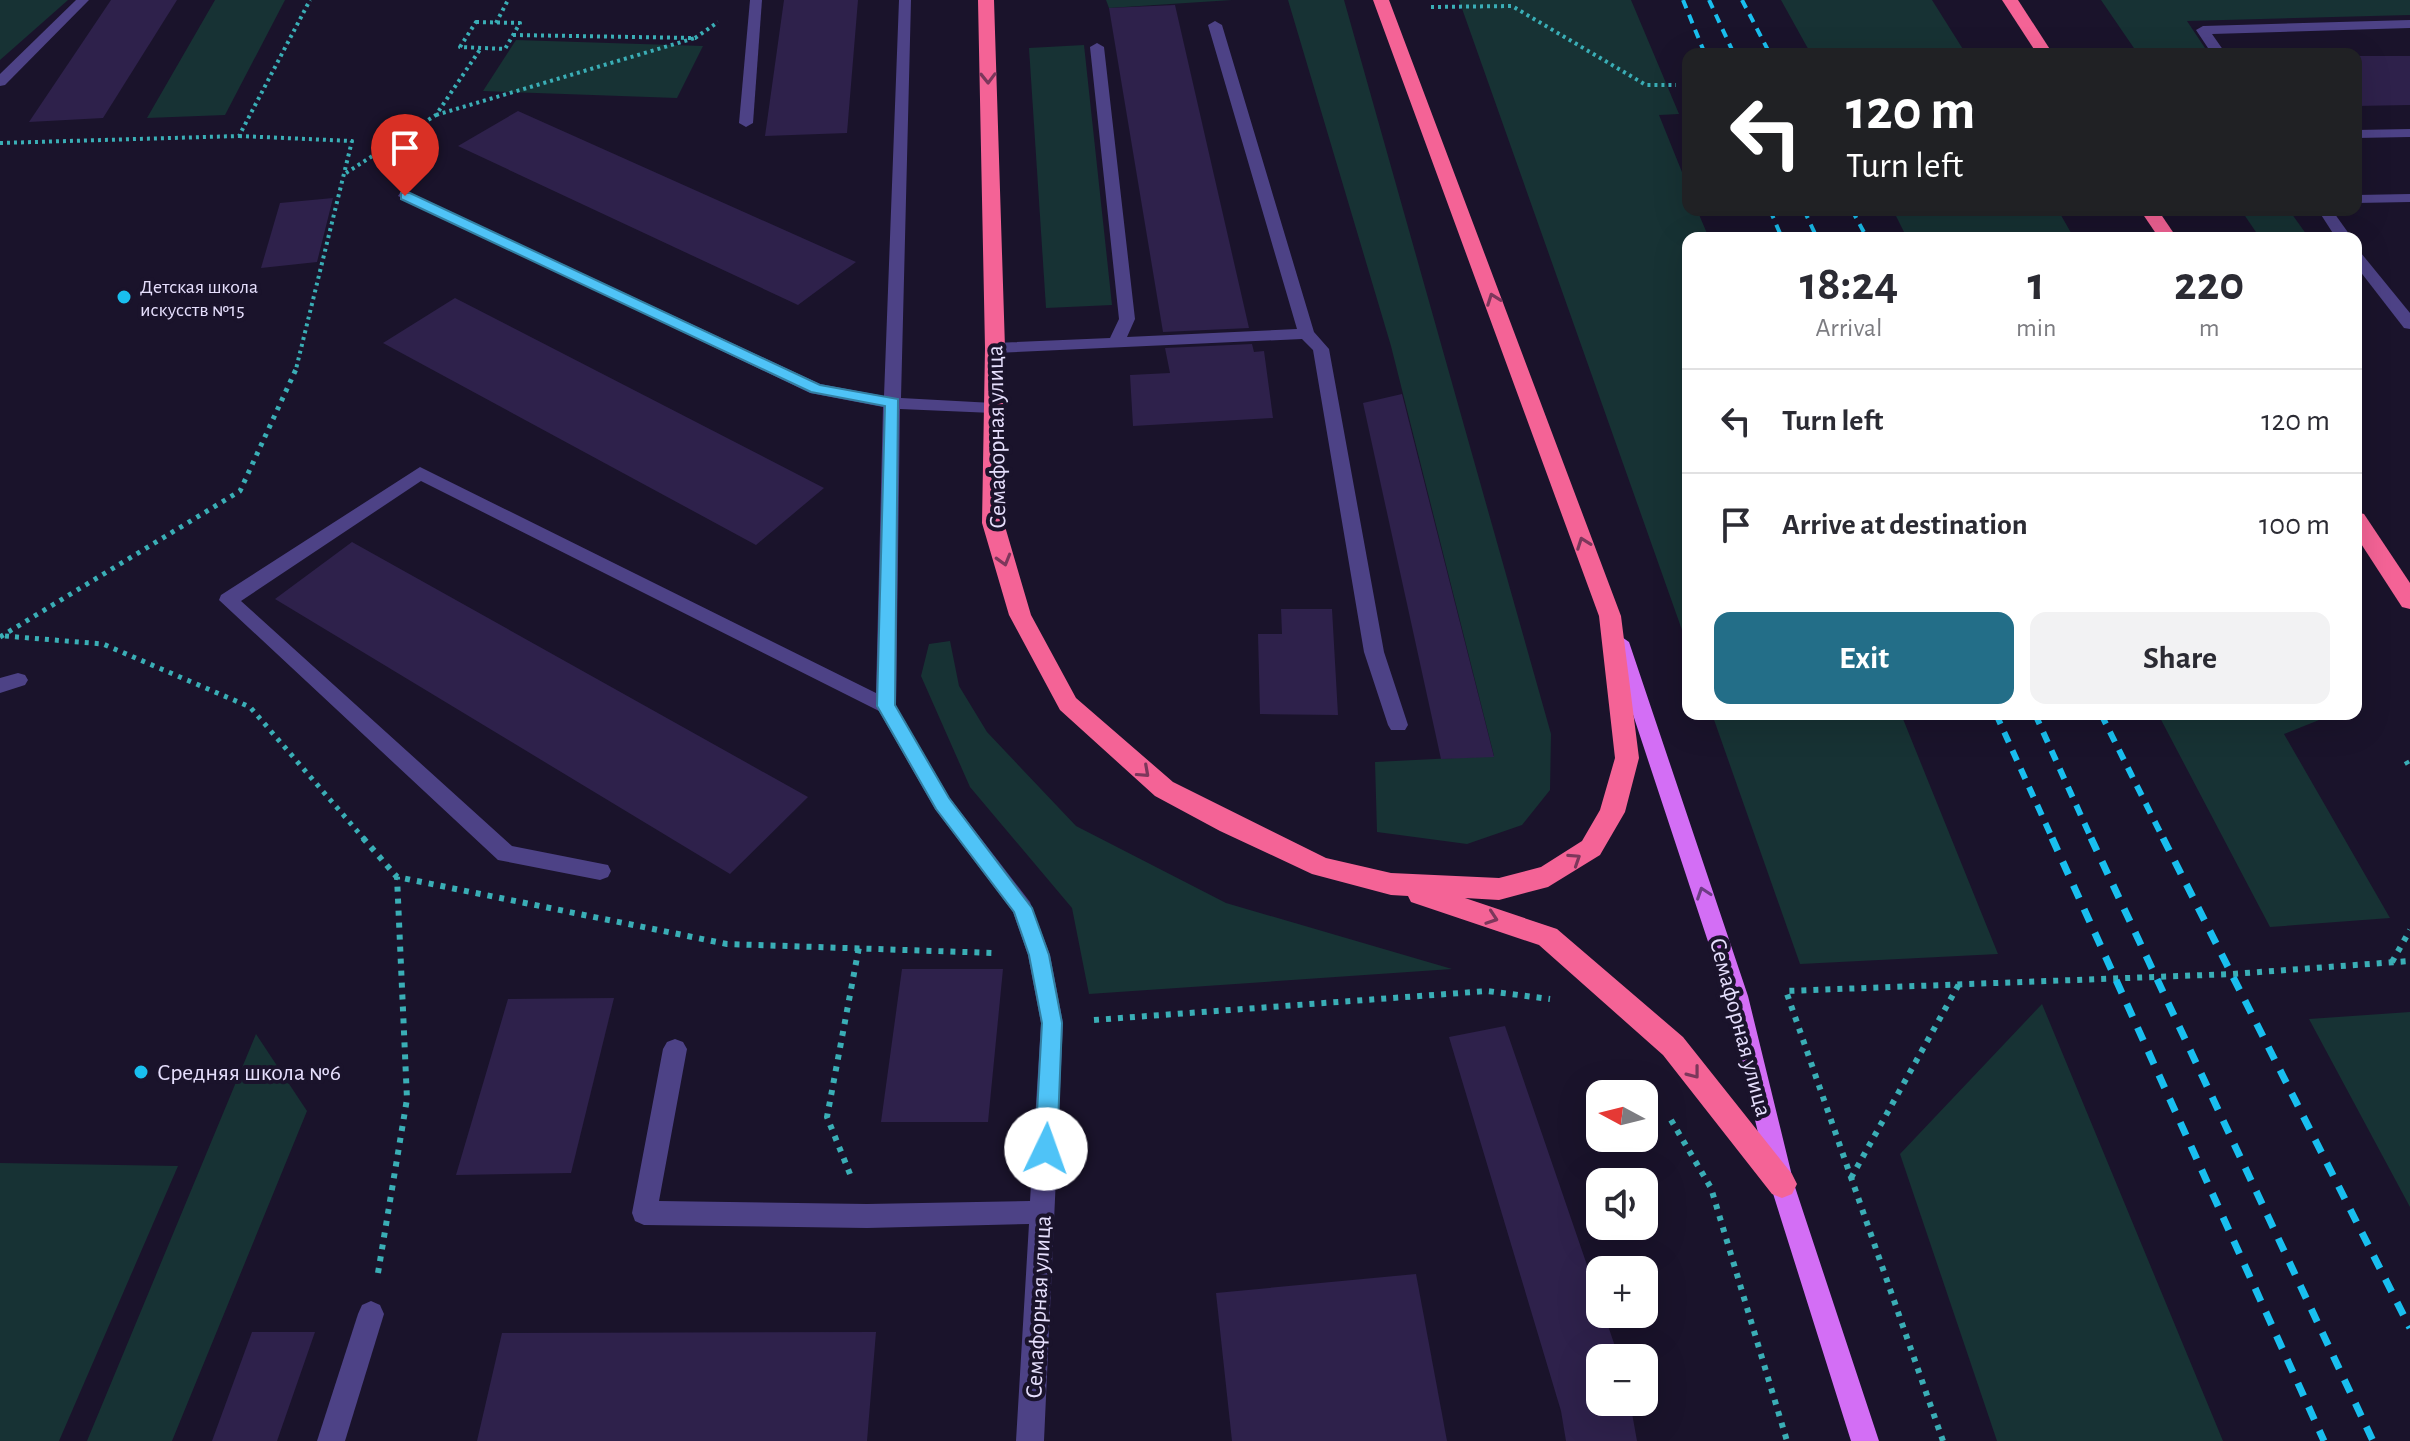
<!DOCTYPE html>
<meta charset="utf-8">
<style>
body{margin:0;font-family:"Alegreya Sans",sans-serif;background:#f2f2f3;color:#2b2b33;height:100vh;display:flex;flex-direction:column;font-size:30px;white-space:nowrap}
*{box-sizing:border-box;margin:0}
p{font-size:26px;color:#7c7c81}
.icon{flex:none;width:44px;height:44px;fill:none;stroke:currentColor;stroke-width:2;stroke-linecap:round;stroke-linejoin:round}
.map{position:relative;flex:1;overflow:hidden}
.panel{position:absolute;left:1682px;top:232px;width:680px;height:488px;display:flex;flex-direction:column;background:#fff;border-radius:16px;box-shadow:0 8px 32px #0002}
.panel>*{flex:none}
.top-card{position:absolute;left:1682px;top:48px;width:680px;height:168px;border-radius:16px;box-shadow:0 8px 32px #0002;background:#202124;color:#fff;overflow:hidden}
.needle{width:52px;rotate:277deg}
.buttons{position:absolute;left:1586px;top:1080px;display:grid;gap:16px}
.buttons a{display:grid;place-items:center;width:72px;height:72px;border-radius:16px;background:#fff;box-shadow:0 8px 32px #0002;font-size:40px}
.pin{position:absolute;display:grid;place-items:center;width:68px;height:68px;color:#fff;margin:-82px -34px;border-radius:50% 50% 50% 0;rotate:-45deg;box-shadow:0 0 8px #0007}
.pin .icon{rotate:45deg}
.me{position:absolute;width:88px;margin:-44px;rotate:3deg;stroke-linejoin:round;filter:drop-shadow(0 0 6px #0008)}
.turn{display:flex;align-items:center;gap:28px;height:168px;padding:0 32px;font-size:36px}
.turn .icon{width:104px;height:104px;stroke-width:2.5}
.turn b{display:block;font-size:56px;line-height:68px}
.eta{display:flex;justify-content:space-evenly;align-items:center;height:136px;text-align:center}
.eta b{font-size:48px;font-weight:700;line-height:56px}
.button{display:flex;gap:16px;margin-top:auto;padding:16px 32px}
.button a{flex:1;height:92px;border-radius:16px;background:#236e88;color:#fff;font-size:32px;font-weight:700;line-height:92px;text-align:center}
.button a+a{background:#f2f2f3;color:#2b2b33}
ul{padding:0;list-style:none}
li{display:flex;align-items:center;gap:24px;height:104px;padding:0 32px;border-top:2px solid #e1e1e2}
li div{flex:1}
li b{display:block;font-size:30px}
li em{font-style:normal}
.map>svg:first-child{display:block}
</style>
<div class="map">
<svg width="2410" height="1441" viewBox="0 0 2410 1441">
<rect width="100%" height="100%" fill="#1a132b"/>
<g fill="#173234">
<path d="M 0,0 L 68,0 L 0,60 Z"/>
<path d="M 215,0 L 285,0 L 225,115 L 147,118 Z"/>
<path d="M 1106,0 L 1232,0 L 1109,8 Z"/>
<path d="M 1288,0 L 1344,0 L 1551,734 L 1550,790 L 1522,825 L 1467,844 L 1377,832 L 1375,762 L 1494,756 L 1391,346 Z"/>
<path d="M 1459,0 L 1631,0 L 1679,114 L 1659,115 L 1688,187 L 1688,210 L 1697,210 L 1709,238 L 1688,238 L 1688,647 Z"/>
<path d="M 1781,0 L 1932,0 L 1966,54 L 1811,54 Z"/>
<path d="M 2101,0 L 2410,0 L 2410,15 L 2187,21 L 2209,54 L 2138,54 Z"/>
<path d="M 516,40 L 703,46 L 677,98 L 483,91 Z"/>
<path d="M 1084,45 L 1112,305 L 1046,308 L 1029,48 Z"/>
<path d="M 1893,210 L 2058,210 L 2074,238 L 1907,238 Z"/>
<path d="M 2241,210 L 2289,210 L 2309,238 L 2260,238 Z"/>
<path d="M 950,641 L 959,686 L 987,732 L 1076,826 L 1226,903 L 1452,969 L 1089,994 L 1072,908 L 970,787 L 921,676 L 929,644 Z"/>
<path d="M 1712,714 L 1901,714 L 1998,954 L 1800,964 Z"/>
<path d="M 2158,714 L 2334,714 L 2284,734 L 2390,918 L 2270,927 Z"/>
<path d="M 2042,1004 L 2223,1441 L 1997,1441 L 1900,1154 Z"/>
<path d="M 2410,1012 L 2410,1207 L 2309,1019 Z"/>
<path d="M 256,1034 L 307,1111 L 172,1441 L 87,1441 Z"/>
<path d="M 0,1163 L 178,1166 L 59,1441 L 0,1441 Z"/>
</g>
<g fill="#2e214b">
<path d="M 111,0 L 177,0 L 103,118 L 29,122 Z"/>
<path d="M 784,0 L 858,0 L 847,133 L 765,136 Z"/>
<path d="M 1175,5 L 1249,328 L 1163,332 L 1109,8 Z"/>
<path d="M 2356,56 L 2410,56 L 2410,105 L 2356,106 Z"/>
<path d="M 518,111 L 856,262 L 798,305 L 458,146 Z"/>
<path d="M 333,198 L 317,262 L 261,268 L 280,203 Z"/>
<path d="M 455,298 L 824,488 L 756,545 L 383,343 Z"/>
<path d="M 1252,344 L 1254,352 L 1264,351 L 1273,418 L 1133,426 L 1130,375 L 1170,373 L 1165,348 Z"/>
<path d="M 1402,394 L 1494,757 L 1441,759 L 1363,403 Z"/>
<path d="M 352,542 L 808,797 L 730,874 L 275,599 Z"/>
<path d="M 1281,609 L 1332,609 L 1338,715 L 1260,714 L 1258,634 L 1282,634 Z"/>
<path d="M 902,969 L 1003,969 L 988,1122 L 881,1122 Z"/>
<path d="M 614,998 L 571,1173 L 456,1175 L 508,999 Z"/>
<path d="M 1505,1026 L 1600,1303 L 1600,1314 L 1604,1314 L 1619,1358 L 1600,1358 L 1600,1402 L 1630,1402 L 1637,1441 L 1566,1441 L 1561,1411 L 1449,1037 Z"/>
<path d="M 1416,1274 L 1447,1441 L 1232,1441 L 1216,1293 Z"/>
<path d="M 252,1332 L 315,1332 L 277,1441 L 212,1441 Z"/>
<path d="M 876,1332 L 867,1441 L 477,1441 L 502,1333 Z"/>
</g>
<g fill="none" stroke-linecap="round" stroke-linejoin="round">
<g stroke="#3aaeb6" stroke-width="4" stroke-dasharray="3 4" stroke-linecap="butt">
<path d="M 1431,7 L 1512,6 L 1646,85 L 1676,85"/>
<path d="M 476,22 L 520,23 L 505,49 L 460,47 Z"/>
<path d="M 496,23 L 508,0"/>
<path d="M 513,35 L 695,38 L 718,22"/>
<path d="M 436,115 L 695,38"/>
<path d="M 239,136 L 352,141 L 296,369"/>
<path d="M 0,143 L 239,136 L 310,0"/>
<path d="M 346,173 L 436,115 L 481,48"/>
</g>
<g stroke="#3aaeb6" stroke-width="5" stroke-dasharray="4 6" stroke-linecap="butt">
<path d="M 5,636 L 103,644 L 250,707 L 365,840"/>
<path d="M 0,637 L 240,491 L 297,367"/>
<path d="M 2406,761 L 2410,768"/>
</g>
<g stroke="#3aaeb6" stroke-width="6" stroke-dasharray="5 7" stroke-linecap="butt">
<path d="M 363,838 L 397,877 L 727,944 L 994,953"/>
<path d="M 2392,962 L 2410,930"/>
<path d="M 1094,1020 L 1487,991 L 1550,999"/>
<path d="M 1671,1120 L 1711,1188 L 1787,1441"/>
<path d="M 850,1174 L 827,1117 L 859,947"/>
<path d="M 1851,1178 L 1959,984"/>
<path d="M 378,1273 L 407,1099 L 397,877"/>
<path d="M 1943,1441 L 1786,991 L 2232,974 L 2410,961"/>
</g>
<g fill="#4d4286" fill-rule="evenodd">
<path d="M 76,0 L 89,0 L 5,85 L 0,86 L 0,74 Z"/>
<path d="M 750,0 L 762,0 L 753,123 L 746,127 L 739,123 Z"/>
<path d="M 899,0 L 911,0 L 901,398 L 993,403 L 1001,408 L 993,413 L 900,409 L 896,706 L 949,797 L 1030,902 L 1050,955 L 1063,1023 L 1044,1441 L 1016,1441 L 1029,1224 L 867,1228 L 644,1225 L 635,1221 L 632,1213 L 663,1049 L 667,1042 L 675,1039 L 683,1042 L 687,1049 L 659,1201 L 867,1204 L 1030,1201 L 1041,1023 L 1028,955 L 1013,912 L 935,809 L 879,711 L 421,481 L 241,601 L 512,846 L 608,865 L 611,871 L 608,877 L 600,880 L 498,860 L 219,600 L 221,595 L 420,467 L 876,693 L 883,407 L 810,393 L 398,196 L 400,193 L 410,193 L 820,384 L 884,396 Z"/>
<path d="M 2410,20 L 2410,28 L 2212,34 L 2226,54 L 2212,54 L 2196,30 L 2203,26 Z"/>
<path d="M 1215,21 L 1222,25 L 1314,332 L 1329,349 L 1384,652 L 1408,725 L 1405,730 L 1391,730 L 1388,725 L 1364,652 L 1313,350 L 1302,339 L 995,353 L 987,348 L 995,343 L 1110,338 L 1119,319 L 1090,47 L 1097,43 L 1104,47 L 1135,319 L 1127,337 L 1297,329 L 1208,25 Z"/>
<path d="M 2410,129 L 2410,137 L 2356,138 L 2356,130 Z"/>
<path d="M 2410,194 L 2410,202 L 2356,203 L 2356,195 Z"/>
<path d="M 2318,210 L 2332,210 L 2352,238 L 2336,238 Z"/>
<path d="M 2356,251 L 2361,253 L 2410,313 L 2410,329 L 2404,328 L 2356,266 Z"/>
<path d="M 18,673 L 25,675 L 28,680 L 25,685 L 0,693 L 0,678 Z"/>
<path d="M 371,1301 L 380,1305 L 384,1314 L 345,1441 L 317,1441 L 358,1314 L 362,1305 Z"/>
</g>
<path fill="#d36ef5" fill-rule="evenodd" d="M 1619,635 L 1629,642 L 1748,996 L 1794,1184 L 1879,1441 L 1851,1441 L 1770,1184 L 1726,996 L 1609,642 Z"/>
<g fill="#f46396" fill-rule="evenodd">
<path d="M 978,0 L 994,0 L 1005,348 L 1004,523 L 1031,615 L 1076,698 L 1173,782 L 1326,858 L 1391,873 L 1499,878 L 1541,867 L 1582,841 L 1600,810 L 1615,758 L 1599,616 L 1373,0 L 1389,0 L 1621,616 L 1639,758 L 1625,812 L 1600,855 L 1548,887 L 1499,900 L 1465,898 L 1557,929 L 1683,1037 L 1792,1174 L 1797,1184 L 1792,1194 L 1782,1198 L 1772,1194 L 1663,1055 L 1539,945 L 1411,902 L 1408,896 L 1391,895 L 1312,874 L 1220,831 L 1155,796 L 1060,710 L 1009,615 L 982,523 L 985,348 Z"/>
<path d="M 2002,0 L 2018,0 L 2053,54 L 2037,54 Z"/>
<path d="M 2140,210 L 2158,210 L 2177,238 L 2159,238 Z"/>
<path d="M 2356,512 L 2364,514 L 2410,583 L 2410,609 L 2402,607 L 2356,536 Z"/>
</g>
<g stroke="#19bfef" stroke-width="4" stroke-dasharray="9 7" stroke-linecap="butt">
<path d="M 1683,0 L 1705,54"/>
<path d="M 1709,0 L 1734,54"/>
<path d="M 1742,0 L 1770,54"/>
<path d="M 1770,210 L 1782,238"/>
<path d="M 1804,210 L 1817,238"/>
<path d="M 1852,210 L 1867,238"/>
</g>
<g stroke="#19bfef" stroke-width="6" stroke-dasharray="11 9" stroke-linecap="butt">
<path d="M 1996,714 L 2053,840"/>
<path d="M 2035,714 L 2092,840"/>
<path d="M 2101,714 L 2164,840"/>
</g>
<g stroke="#19bfef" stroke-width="7" stroke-dasharray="14 12" stroke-linecap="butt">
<path d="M 2052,838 L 2324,1441"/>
<path d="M 2091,838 L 2373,1441"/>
<path d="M 2163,838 L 2410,1328"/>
</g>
</g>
<defs><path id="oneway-chevron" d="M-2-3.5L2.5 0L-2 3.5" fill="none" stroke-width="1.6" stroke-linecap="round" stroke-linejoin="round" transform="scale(2)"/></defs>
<g stroke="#7c375b">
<use href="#oneway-chevron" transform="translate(988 78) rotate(89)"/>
<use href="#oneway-chevron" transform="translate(1493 299) rotate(-110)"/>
<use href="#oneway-chevron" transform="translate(1583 543) rotate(-110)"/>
<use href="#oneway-chevron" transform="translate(1004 560) rotate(74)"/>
<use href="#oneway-chevron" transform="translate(1144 772) rotate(42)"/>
<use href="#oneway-chevron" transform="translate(1575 859) rotate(-33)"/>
<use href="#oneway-chevron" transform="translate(1492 918) rotate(19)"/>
<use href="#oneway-chevron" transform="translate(1694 1073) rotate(52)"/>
</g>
<use stroke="#6d3c86" href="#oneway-chevron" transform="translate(1703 893) rotate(-109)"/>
<path fill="#4fc3f7" stroke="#337fa1" stroke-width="2" d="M 401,193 L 410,193 L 820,385 L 898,399 L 895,705 L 949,798 L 1032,908 L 1049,955 L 1062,1023 L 1057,1149 L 1054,1157 L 1046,1160 L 1039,1157 L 1035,1149 L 1042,1023 L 1029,955 L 1014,912 L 936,809 L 877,706 L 885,406 L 811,392 L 401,199 Z"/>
<g fill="#19bfef" stroke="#1a132b" stroke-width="3">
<circle cx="124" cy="297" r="8"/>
<circle cx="141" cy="1072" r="8"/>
</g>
<g text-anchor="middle" stroke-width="8" stroke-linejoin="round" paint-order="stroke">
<g font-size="20" fill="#e6dffd" stroke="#1a132b" text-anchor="start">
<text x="140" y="293">Детская школа<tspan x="140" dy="23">искусств №15</tspan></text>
</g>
<g font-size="24" fill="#e6dffd" stroke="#1a132b">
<text transform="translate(996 437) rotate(-91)" y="8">Семафорная улица</text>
<text transform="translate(1741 1027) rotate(75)" y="8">Семафорная улица</text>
<text transform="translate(1038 1307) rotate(-87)" y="8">Семафорная улица</text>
</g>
<g font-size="24" fill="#e6dffd" stroke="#1a132b" text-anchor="start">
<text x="157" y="1080">Средняя школа №6</text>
</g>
</g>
</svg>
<div class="buttons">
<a><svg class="needle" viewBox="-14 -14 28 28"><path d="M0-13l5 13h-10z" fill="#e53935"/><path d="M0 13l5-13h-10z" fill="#7c7c81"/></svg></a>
<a><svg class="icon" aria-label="sound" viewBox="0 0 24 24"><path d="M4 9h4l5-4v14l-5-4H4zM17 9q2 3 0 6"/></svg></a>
<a>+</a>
<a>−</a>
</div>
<div class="pin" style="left:405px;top:196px;background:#d93025"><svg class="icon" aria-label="arrive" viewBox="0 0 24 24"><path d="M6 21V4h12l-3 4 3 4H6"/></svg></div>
<svg class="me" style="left:1046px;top:1149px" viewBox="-20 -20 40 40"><circle r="19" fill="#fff"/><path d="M0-13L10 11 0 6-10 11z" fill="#4fc3f7"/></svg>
<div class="top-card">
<div class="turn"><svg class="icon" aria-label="left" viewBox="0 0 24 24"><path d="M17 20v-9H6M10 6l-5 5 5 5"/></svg><div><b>120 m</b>Turn left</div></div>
</div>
<section class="panel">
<div class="eta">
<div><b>18:24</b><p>Arrival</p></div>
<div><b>1</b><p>min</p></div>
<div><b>220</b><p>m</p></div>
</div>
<ul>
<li><svg class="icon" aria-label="left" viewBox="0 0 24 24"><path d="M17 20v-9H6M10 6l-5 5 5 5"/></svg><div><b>Turn left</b></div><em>120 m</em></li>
<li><svg class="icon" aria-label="arrive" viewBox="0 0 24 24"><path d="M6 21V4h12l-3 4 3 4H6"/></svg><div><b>Arrive at destination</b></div><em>100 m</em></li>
</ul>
<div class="button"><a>Exit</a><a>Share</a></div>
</section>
</div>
